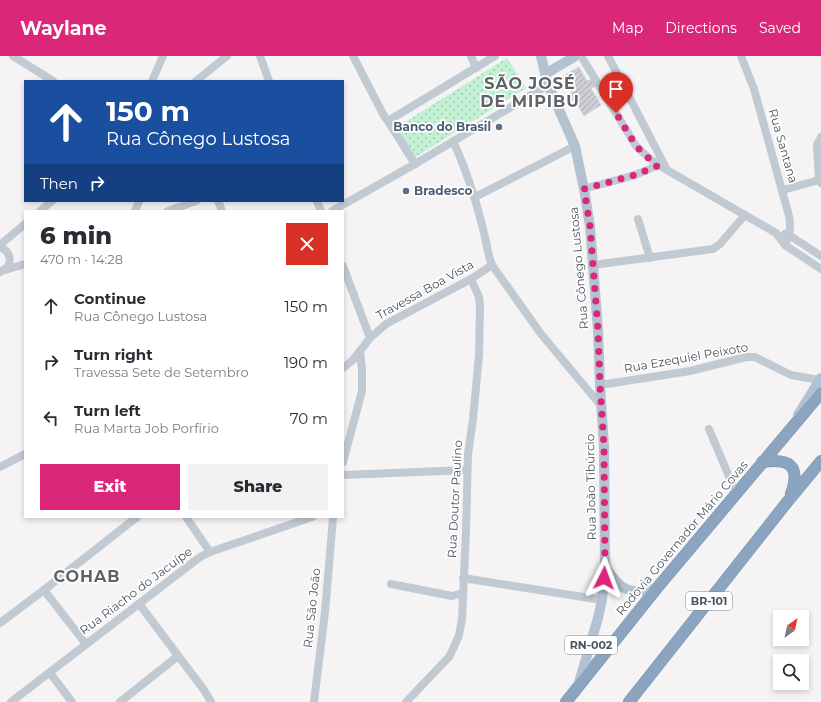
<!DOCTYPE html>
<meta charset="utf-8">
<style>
body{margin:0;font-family:Montserrat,sans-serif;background:#f2f2f3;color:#2b2b33;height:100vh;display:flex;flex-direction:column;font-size:15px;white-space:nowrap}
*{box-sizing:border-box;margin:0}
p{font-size:13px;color:#7c7c81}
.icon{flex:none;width:22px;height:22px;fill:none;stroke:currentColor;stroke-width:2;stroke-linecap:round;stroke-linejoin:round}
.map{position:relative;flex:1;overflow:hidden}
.sheet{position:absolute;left:24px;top:154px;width:320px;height:308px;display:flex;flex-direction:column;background:#fff;border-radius:0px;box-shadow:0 2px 6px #0003}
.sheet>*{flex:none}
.hud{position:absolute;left:24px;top:24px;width:320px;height:122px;border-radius:0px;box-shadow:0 2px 6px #0003;background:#1a4fa0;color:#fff;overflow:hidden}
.needle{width:26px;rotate:33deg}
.controls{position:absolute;left:773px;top:554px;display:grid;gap:8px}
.controls a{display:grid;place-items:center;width:36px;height:36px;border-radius:0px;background:#fff;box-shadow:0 2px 6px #0003;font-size:20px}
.pin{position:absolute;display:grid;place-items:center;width:34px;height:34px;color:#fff;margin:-41px -17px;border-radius:50% 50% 50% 0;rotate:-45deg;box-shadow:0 0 4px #0007}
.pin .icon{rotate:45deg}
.me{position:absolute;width:44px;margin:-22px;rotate:3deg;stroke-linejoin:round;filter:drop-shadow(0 0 3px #0008)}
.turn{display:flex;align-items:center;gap:14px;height:84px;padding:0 16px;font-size:18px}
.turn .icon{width:52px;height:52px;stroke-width:2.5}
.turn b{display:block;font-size:28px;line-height:34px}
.then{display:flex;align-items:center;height:38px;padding:0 16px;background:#0003;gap:8px;font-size:15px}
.round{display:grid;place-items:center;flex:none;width:42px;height:42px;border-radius:0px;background:#f2f2f3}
.headline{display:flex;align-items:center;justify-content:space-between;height:68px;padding:0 16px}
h1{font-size:24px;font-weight:800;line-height:30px}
.button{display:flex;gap:8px;margin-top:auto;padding:8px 16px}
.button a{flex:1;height:46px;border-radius:0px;background:#db2777;color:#fff;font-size:16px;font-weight:800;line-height:46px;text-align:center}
.button a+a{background:#f2f2f3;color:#2b2b33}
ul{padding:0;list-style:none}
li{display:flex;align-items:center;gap:12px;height:56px;padding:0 16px}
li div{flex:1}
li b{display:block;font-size:15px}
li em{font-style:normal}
header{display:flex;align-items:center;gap:24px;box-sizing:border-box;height:56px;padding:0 20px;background:#db2777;color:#fff}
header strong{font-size:19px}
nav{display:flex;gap:22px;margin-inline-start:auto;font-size:14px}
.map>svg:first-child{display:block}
</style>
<header>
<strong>Waylane</strong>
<nav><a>Map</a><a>Directions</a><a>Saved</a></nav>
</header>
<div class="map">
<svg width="821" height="646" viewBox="0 0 821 646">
<defs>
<pattern id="green-dots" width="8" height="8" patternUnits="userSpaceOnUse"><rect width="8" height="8" fill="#c3f1d5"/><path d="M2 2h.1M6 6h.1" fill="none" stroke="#a0c6b0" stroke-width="1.8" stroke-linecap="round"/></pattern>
<pattern id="building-hatch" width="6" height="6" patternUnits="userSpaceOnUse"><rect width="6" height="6" fill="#cdcfd5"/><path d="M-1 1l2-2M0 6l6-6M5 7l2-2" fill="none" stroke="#a8abb0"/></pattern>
</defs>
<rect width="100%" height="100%" fill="#f5f3f3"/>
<path fill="url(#green-dots)" d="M 507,2 L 526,32 L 414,102 L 397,71 Z"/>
<path fill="url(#building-hatch)" stroke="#d7d9de" d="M 579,11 L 587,25 L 592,23 L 596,30 L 591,32 L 601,49 L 584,60 L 575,44 L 570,47 L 566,40 L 572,36 L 563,20 Z"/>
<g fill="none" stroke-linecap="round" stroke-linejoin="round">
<defs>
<g id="highway">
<path d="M 762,406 C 790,402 801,410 791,438"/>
<path d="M 566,646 L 657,532 L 821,337"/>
<path d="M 629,646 L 788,445 L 821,405"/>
</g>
</defs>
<use href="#highway" stroke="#7690ad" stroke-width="12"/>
<g stroke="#c1cad2" stroke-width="8">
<path d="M 13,0 L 53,25"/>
<path d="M 260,0 L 269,25"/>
<path d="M 353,0 L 384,60 L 388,65 L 415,108"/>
<path d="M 471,0 L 476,12"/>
<path d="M 581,0 L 636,90 C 646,100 655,108 667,114 L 776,177 L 785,189 L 821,213"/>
<path d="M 608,0 L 667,114"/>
<path d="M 741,0 L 754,33 L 789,160 C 791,171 790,178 785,189"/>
<path d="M 152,25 L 163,0"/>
<path d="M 196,25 L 227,0"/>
<path d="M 388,65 L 495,0"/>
<path d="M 453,85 C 470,122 481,160 489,200 L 492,209 L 541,278 L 602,351"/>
<path d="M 819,124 L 817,89 L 821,81"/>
<path d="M 584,133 C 603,127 646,119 661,106"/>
<path d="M 783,134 L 819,124 L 821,127"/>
<path d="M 475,141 L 575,90"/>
<path d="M 218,145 L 222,155"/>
<path d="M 317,145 L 321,155"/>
<path d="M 40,155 L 52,145"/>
<path d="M 135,155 L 139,145"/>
<path d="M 168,155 L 196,145"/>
<path d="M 332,155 L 415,108 L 548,29"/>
<path d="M 638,163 L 650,202"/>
<path d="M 785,178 L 789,179 L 821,200"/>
<path d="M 0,189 L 25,168"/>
<path d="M 0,191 C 9,195 12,203 8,211 L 0,216"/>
<path d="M 593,209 L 713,193 L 720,188 L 745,159"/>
<path d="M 343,210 L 370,282"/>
<path d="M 5,214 L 25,208"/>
<path d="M 343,312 L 353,304 L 370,282 L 386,268 L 471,223 L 492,209"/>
<path d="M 600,329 L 690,315 L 746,301 L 755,301 L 791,319 L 819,324"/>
<path d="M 709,373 L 736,437"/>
<path d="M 343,406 L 362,335 L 362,314 L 360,295"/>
<path d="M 0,411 L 25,398"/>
<path d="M 343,419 L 467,414"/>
<path d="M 186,461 L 210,496"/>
<path d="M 463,522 L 602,544"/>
<path d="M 391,528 L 452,540 L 463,537"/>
<path d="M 44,534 L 86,588"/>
<path d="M 140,549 L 204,634 L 211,646"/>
<path d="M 0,567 L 44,534 L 137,461"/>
<path d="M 50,617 L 72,646"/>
<path d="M 11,646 L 200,501 L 210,496 L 312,461"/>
<path d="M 120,646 L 178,600"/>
<path d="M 314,646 L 325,556 L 333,461"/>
<path d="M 406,646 L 449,601 L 454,591 L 459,579 L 462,563 L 466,476 L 468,398 L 473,363 L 479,299 L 480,251 L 479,241 L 471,223"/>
</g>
<g stroke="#b3c2d1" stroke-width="10">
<path d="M 541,0 L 548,29 L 575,90 L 584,133 L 590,170 L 598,274 L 600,329 L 604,391 L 605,510 L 602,544 L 598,562 L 578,630"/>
<path d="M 545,18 L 574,1 L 574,0"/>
<path d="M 798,359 L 821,322"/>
<path d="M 605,510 C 620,535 630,539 657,532"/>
</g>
<use href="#highway" stroke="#8ba5c1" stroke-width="11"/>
</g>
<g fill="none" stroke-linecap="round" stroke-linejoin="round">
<path stroke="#db2777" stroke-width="7" stroke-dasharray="0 12.6" d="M 604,522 L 605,510 L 604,391 L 600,329 L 598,274 L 590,170 L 584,133 L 635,119 L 657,110 L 636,90 L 616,57"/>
</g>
<g fill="#5c6f8a" stroke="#fff" stroke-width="1.5">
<circle cx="499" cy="71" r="4"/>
<circle cx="406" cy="135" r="4"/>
</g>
<g text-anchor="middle" stroke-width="3.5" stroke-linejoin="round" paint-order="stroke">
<g fill="#fff" stroke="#808990" stroke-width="1">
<rect x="686" y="536" width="46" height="18" rx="3"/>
<rect x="565" y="580" width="52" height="18" rx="3"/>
</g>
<g font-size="11" font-weight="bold" fill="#4a5661">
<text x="709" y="549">BR-101</text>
<text x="591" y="593">RN-002</text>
</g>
<g font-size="12" font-weight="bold" fill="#4e5e75" stroke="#fff" text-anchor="end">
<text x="491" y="75">Banco do Brasil</text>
<text x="414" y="139" text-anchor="start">Bradesco</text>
</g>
<g font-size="12" fill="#4a5661" stroke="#fff">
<text transform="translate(783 90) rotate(74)" y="4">Rua Santana</text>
<text transform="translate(579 212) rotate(-95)" y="4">Rua Cônego Lustosa</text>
<text transform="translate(425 234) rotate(-29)" y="4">Travessa Boa Vista</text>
<text transform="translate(686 302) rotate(-10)" y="4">Rua Ezequiel Peixoto</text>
<text transform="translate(591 431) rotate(-91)" y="4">Rua João Tibúrcio</text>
<text transform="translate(455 443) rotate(-87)" y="4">Rua Doutor Paulino</text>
<text transform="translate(682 482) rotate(-50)" y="4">Rodovia Governador Mário Covas</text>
<text transform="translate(136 535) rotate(-37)" y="4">Rua Riacho do Jacuípe</text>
<text transform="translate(312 552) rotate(-84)" y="4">Rua São João</text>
</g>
<g font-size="16" font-weight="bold" letter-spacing="1" fill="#5f6368" stroke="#fff">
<text x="530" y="33">SÃO JOSÉ<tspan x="530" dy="18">DE MIPIBU</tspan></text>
<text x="87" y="526">COHAB</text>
</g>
</g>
</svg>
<div class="controls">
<a><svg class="needle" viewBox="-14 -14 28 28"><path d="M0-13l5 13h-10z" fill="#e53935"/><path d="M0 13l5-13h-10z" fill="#7c7c81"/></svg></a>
<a><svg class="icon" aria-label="search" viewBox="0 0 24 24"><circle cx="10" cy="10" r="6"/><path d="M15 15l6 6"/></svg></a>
</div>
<div class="pin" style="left:616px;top:57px;background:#d93025"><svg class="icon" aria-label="arrive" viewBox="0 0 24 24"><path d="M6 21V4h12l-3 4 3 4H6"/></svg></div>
<svg class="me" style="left:604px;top:522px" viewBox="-20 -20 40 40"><path d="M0-17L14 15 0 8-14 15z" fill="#db2777" stroke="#fff" stroke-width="4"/></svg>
<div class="hud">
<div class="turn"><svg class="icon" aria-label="ahead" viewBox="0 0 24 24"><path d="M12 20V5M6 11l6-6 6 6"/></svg><div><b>150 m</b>Rua Cônego Lustosa</div></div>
<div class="then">Then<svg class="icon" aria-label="right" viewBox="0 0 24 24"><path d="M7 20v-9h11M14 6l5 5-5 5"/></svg></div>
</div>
<section class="sheet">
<div class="headline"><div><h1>6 min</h1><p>470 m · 14:28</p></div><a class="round" style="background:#d93025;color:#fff"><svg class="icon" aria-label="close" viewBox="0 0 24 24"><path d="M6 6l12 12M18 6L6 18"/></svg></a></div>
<ul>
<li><svg class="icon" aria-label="ahead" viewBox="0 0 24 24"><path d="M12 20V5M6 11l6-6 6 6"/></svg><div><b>Continue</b><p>Rua Cônego Lustosa</p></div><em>150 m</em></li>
<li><svg class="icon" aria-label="right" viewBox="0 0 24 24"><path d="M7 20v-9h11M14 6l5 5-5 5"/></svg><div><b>Turn right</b><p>Travessa Sete de Setembro</p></div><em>190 m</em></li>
<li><svg class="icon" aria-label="left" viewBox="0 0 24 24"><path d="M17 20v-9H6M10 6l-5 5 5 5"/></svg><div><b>Turn left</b><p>Rua Marta Job Porfírio</p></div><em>70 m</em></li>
</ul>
<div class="button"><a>Exit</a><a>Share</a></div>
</section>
</div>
